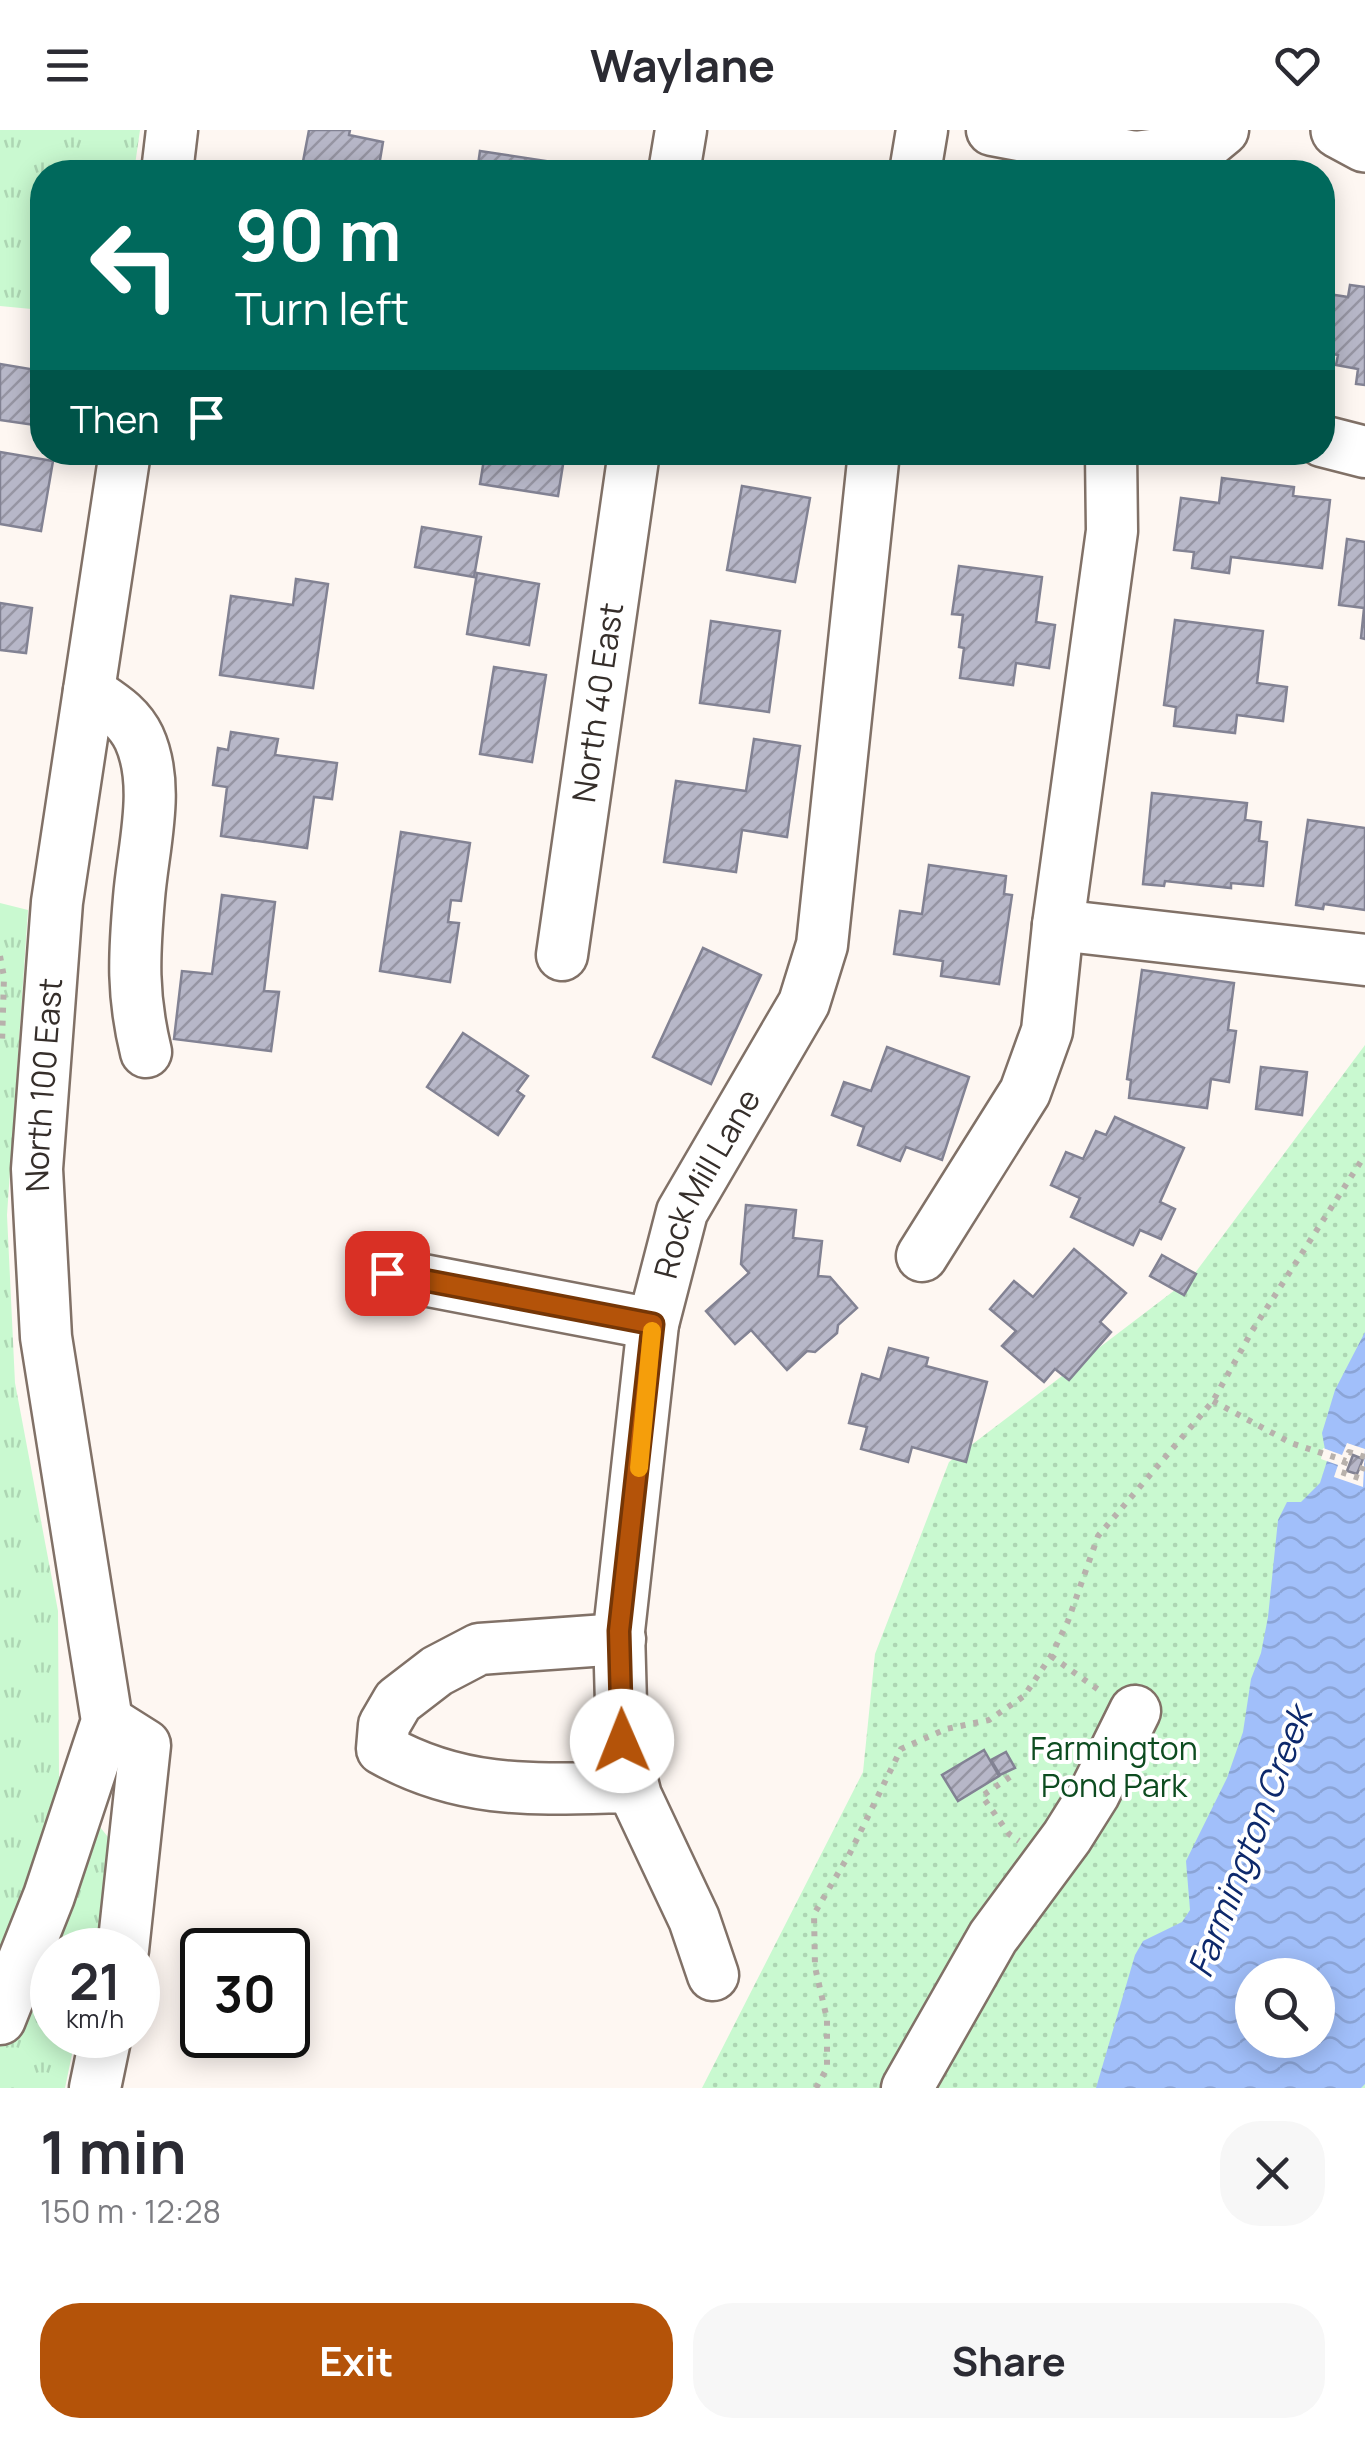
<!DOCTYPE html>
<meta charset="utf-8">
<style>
body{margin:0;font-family:Manrope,sans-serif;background:#f7f7f7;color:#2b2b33;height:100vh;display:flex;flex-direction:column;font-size:38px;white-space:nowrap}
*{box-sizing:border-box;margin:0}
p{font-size:32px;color:#7c7c81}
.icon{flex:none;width:55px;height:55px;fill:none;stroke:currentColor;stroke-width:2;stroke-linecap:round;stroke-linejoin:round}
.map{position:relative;height:1958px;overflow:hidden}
.sheet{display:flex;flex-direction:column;background:#fff;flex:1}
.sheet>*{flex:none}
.banner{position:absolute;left:30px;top:30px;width:1305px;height:305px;border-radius:40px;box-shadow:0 5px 25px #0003;background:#00695c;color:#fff;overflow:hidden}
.fabs{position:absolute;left:1235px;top:1828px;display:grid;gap:20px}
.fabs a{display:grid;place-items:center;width:100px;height:100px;border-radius:50%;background:#fff;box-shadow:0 5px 25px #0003;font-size:50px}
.speed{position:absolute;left:30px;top:1798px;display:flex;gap:20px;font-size:50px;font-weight:700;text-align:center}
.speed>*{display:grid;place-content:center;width:130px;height:130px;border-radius:50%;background:#fff;box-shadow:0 5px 25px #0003;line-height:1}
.speed small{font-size:25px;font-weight:400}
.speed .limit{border:5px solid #111;border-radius:15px;background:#fff;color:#111}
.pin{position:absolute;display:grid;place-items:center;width:85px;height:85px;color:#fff;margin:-42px;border-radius:20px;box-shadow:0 5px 15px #0006}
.me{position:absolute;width:110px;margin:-55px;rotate:359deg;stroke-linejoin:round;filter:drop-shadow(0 0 8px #0008)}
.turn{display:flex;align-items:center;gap:35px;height:210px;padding:0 40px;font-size:45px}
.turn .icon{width:130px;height:130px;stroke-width:2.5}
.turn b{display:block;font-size:70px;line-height:85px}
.then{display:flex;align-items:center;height:95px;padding:0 40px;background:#0003;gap:20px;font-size:38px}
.round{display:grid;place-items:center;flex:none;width:105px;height:105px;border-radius:40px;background:#f7f7f7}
.headline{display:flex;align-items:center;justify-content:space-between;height:170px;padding:0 40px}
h1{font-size:60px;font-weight:700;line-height:75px}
.button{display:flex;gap:20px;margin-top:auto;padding:20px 40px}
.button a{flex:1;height:115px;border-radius:40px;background:#b45309;color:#fff;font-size:40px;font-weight:700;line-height:115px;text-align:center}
.button a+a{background:#f7f7f7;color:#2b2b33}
header{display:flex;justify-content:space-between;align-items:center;height:130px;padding:0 40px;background:#fff;font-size:45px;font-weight:700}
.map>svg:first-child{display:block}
</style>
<header><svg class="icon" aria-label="menu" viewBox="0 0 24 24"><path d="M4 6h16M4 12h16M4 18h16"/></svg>Waylane<svg class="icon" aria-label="heart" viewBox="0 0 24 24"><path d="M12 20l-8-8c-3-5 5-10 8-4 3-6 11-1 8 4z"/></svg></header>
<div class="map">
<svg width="1365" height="1958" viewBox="0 0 1365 1958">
<defs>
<pattern id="grass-tufts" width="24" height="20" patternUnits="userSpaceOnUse" patternTransform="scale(2.5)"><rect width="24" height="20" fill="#c9f9d0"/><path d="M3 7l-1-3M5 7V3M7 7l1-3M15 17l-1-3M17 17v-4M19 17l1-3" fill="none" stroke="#add6b3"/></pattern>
<pattern id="park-dots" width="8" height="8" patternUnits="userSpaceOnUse" patternTransform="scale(2.5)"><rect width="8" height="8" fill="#c9f9d0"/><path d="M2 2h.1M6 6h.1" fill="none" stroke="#add6b3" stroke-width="1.8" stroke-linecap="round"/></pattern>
<pattern id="water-waves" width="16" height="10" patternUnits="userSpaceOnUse" patternTransform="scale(2.5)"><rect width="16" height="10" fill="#a1bffa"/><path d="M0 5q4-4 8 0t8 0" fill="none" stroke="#8ba4d6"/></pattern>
<pattern id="building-hatch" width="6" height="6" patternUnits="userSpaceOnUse" patternTransform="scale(2.5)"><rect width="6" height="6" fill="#b7b7c8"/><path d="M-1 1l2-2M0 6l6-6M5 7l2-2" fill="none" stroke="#9695a3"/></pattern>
</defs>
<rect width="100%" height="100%" fill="#fef7f2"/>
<g fill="url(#grass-tufts)">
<path d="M 0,0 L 140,0 L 134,42 L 42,42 L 42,180 L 0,176 Z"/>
<path d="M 0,773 L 28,780 L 7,1085 L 15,1253 L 58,1481 L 59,1646 L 116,1717 L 94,1820 L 52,1820 L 52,1905 L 76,1905 L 65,1958 L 0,1958 Z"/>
</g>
<path fill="url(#park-dots)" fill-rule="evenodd" d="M 1365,915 L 1365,1958 L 702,1958 L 863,1642 L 875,1524 L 949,1332 L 1192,1147 ZM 1252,1845 L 1318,1845 L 1318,1910 L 1252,1910 Z"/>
<path fill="url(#water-waves)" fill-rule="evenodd" d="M 1365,1202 L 1365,1954 L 1361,1958 L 1096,1958 L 1135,1825 L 1143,1811 L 1182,1792 L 1190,1780 L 1186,1731 L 1227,1648 L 1243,1602 L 1251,1549 L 1261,1523 L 1268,1487 L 1278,1390 L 1287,1372 L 1301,1372 L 1320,1353 L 1327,1331 L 1322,1303 L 1335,1260 ZM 1252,1845 L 1318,1845 L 1318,1910 L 1252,1910 Z"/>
<path fill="#fef7f2" d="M 1347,1313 L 1365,1319 L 1363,1357 L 1334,1347 L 1338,1335 L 1321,1329 L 1323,1318 L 1342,1325 Z"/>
<g fill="url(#building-hatch)" stroke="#828293" stroke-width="2.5">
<path d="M 309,0 L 350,0 L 349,5 L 383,12 L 378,42 L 301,42 Z"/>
<path d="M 480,21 L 612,41 L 611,42 L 477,42 Z"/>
<path d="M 1350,155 L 1365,157 L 1365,255 L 1356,254 L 1358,239 L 1336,235 L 1338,225 L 1322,222 L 1322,163 L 1348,167 Z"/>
<path d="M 0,234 L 42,241 L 42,296 L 0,290 Z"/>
<path d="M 0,322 L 53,331 L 41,401 L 0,394 Z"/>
<path d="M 508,322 L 565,322 L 558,366 L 480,354 L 485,323 L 507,327 Z"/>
<path d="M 1222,348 L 1294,357 L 1293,366 L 1330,370 L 1322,438 L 1231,427 L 1229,443 L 1192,438 L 1194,422 L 1174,420 L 1181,368 L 1219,373 Z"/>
<path d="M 742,356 L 810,368 L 795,452 L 727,440 Z"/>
<path d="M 422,397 L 481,407 L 474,447 L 415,437 Z"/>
<path d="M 1347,409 L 1365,412 L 1365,509 L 1361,508 L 1364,478 L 1339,475 Z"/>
<path d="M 959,436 L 1042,447 L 1036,492 L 1055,495 L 1049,538 L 1016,533 L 1013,555 L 960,548 L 964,518 L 959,517 L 963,485 L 952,484 Z"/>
<path d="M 477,443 L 539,454 L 529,515 L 467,504 Z"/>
<path d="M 296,449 L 328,454 L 313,558 L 220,545 L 231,466 L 293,475 Z"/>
<path d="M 0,473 L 32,478 L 26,523 L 0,520 Z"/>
<path d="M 1175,490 L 1263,501 L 1257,553 L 1287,557 L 1283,591 L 1237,585 L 1235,603 L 1174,596 L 1176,577 L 1164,575 Z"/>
<path d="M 711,491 L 780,501 L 769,582 L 700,573 Z"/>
<path d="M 494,537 L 546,545 L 532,632 L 480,624 Z"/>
<path d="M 231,602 L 278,609 L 275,625 L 337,633 L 332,669 L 314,667 L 307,718 L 221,706 L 227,657 L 213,655 L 218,618 L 228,620 Z"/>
<path d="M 754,609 L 800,616 L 787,707 L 742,700 L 736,742 L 664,732 L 676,651 L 746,661 Z"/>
<path d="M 1152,663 L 1247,673 L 1245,690 L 1261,692 L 1259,711 L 1267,712 L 1263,756 L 1231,753 L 1231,758 L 1165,751 L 1164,756 L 1143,754 Z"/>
<path d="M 1308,690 L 1365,698 L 1365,780 L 1324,774 L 1323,779 L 1296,775 Z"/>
<path d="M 401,702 L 470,713 L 461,771 L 451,770 L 448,792 L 459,793 L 450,852 L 380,841 Z"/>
<path d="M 929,735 L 1006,746 L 1004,764 L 1012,765 L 999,854 L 941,846 L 943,831 L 894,824 L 900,781 L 922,784 Z"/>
<path d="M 222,765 L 275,772 L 264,861 L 279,862 L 271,921 L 174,909 L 182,841 L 212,844 Z"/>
<path d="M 703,818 L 761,845 L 711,954 L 653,927 Z"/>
<path d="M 1142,840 L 1234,853 L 1228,900 L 1236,901 L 1229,952 L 1211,949 L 1207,978 L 1129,968 L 1131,950 L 1127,949 Z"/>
<path d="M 463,903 L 528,946 L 517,961 L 524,966 L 498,1005 L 427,957 Z"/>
<path d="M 887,917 L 969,947 L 942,1030 L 906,1017 L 900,1031 L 858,1015 L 864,997 L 832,985 L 844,952 L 871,961 Z"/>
<path d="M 1261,937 L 1307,942 L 1302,985 L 1256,979 Z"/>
<path d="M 1115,987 L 1184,1018 L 1160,1072 L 1175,1079 L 1161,1109 L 1140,1100 L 1133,1115 L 1071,1087 L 1080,1068 L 1051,1055 L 1066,1022 L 1083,1029 L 1096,1001 L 1106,1005 Z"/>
<path d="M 746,1075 L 796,1080 L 793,1108 L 822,1111 L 818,1146 L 830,1147 L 857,1178 L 838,1195 L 837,1203 L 815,1222 L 807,1221 L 787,1240 L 751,1200 L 735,1214 L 706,1181 L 749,1143 L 741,1134 Z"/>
<path d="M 1074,1119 L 1126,1163 L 1100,1192 L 1111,1202 L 1069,1250 L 1055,1239 L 1044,1252 L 1002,1216 L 1016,1201 L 990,1179 L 1014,1151 L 1033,1167 Z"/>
<path d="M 1162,1125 L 1196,1144 L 1184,1165 L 1150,1146 Z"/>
<path d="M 889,1218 L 928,1228 L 926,1236 L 987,1252 L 966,1332 L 912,1317 L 908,1332 L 861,1319 L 867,1297 L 849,1293 L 862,1244 L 880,1250 Z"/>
<path d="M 1353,1325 L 1363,1329 L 1357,1344 L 1347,1341 Z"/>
<path d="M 984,1620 L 999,1646 L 958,1671 L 942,1645 Z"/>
<path d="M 1006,1622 L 1015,1638 L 1000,1645 L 991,1630 Z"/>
</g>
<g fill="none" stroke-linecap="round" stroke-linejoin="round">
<defs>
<g id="minor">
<path d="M 992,0 L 1135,27 L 1200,19 L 1223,0"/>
<path d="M 167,42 L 172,0"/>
<path d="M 674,42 L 681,0"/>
<path d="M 915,42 L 922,0"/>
<path d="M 1322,311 L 1365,322"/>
<path d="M 89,561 C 109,575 128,585 139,608 C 161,656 143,717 139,768 C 134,826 132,865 146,922"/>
<path d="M 1058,795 L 1365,830"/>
<path id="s1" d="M 562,825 L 634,322"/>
<path d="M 922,1126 L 1025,962 L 1047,901 L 1058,795 L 1112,401 L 1111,322"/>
<path d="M 387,1143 L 653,1194"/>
<path d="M 620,1509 L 479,1519 L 437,1541 L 398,1571 L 384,1595 L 382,1619 C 465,1666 541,1659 633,1657"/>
<path d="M 107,1591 L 145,1615 L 123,1820"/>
<path id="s2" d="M 713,1845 L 694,1789 L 636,1666 L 622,1611 L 619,1501 L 653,1194 L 682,1082 L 804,873 L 822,815 L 874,322"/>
<path id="s3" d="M 0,1889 L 49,1766 L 107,1591 L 46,1207 L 37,1039 L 57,772 L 125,322"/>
<path d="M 95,1958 L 106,1905"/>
<path d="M 907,1958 L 993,1807 L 1067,1707 L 1094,1664 L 1135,1581"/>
</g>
<path id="major" d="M 1339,0 L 1365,14"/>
</defs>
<use href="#minor" stroke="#817167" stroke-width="55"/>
<use href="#major" stroke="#817167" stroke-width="60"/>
<g stroke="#b8b1ac" stroke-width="6" stroke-dasharray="5 8" stroke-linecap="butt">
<path d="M 0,826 L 4,847 L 2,914"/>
<path d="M 1213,1271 L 1291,1313 L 1346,1331"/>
<path d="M 1365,1327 L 1349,1322 L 1341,1342 L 1359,1348 L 1365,1331"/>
<path d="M 1051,1526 L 1103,1563"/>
<path d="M 1010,1647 L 982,1666 L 1009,1704 L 1019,1711"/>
<path d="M 816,1958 L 827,1938 L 827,1889 L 815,1837 L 814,1784 L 850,1723 L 901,1619 L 946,1599 L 989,1590 L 1024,1566 L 1051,1526 L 1068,1491 L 1098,1406 L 1213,1271 L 1252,1201 L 1365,1025"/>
</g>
<use href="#minor" stroke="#fff" stroke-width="50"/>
<use href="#major" stroke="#fff" stroke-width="55"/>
</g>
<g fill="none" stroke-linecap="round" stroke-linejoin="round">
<defs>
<path id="route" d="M 387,1143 L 653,1194 L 619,1501 L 622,1611"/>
</defs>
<use href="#route" stroke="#753606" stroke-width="25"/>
<use href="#route" stroke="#b45309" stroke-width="18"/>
<path stroke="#f59e0b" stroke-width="18" d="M 639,1338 L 652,1201"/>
</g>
<g text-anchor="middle" stroke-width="8" stroke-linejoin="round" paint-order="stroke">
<g font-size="32" fill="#352e2a" stroke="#fff">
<text dy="11" stroke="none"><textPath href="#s1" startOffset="255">North 40 East</textPath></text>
<text dy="11" stroke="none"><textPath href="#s3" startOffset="958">North 100 East</textPath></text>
<text dy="11" stroke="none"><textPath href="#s2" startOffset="822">Rock Mill Lane</textPath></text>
</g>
<g font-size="32" fill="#0d4c20" stroke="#fff">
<text x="1114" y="1630">Farmington<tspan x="1114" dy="37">Pond Park</tspan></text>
</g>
<g font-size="35" font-style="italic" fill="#0d296c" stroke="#fff">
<text transform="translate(1250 1712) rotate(-69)" y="12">Farmington Creek</text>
</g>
</g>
</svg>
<div class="fabs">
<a><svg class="icon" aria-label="search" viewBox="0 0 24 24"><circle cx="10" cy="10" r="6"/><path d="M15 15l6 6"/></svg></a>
</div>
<div class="speed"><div>21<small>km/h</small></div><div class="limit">30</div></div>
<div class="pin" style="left:387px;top:1143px;background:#d93025"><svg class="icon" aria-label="arrive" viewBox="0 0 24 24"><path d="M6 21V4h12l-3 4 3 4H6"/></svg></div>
<svg class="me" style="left:622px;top:1611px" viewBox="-20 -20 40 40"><circle r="19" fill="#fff"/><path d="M0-13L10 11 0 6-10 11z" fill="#b45309"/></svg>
<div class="banner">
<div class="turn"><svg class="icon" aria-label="left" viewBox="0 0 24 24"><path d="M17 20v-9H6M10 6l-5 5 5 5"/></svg><div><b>90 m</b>Turn left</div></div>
<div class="then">Then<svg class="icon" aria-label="arrive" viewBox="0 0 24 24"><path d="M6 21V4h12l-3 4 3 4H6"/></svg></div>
</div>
</div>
<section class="sheet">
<div class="headline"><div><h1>1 min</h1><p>150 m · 12:28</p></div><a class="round"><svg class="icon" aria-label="close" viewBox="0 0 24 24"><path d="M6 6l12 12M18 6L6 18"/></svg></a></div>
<div class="button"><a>Exit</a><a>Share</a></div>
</section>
